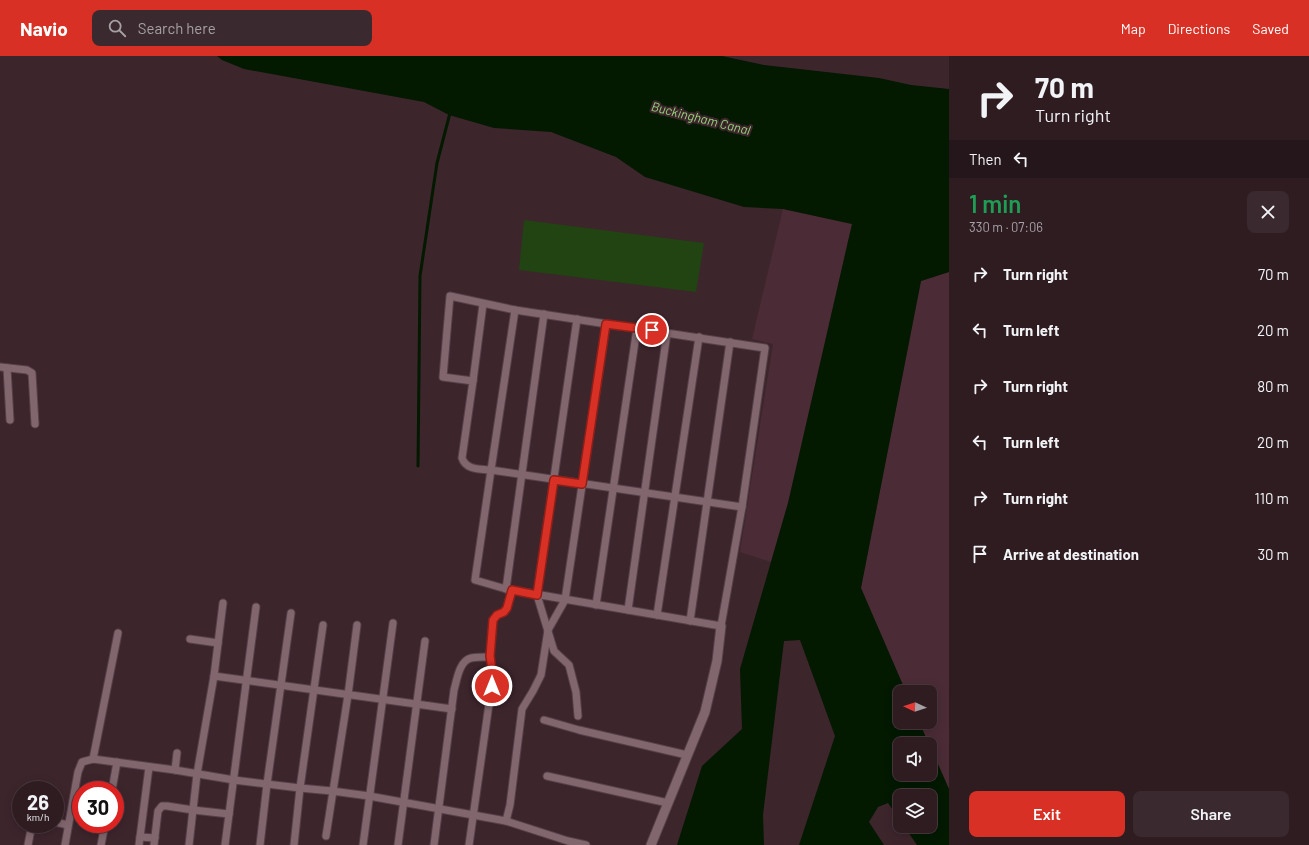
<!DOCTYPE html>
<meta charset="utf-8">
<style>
body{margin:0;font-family:Barlow,sans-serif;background:#3a292e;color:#f1f3f6;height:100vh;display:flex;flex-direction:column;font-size:15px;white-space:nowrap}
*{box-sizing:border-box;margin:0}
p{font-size:13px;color:#a7a1a5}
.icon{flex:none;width:22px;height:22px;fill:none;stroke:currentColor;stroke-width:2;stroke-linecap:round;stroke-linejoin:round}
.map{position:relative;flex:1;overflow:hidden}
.sheet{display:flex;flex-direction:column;background:#2e1c21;width:360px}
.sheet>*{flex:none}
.hud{background:#2e1c21;color:#f1f3f6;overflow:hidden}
.needle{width:26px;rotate:273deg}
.controls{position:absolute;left:893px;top:629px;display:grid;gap:8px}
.controls a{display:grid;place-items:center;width:44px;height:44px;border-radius:8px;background:#2e1c21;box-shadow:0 2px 10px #0003,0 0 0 1px #493a3f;font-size:20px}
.speed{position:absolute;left:12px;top:725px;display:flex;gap:8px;font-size:20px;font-weight:700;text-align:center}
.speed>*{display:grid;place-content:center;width:52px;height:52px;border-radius:50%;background:#2e1c21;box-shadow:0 2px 10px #0003,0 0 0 1px #493a3f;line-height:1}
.speed small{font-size:10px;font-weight:400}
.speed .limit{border:6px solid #d22;background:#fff;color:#111}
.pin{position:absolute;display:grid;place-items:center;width:34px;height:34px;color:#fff;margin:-17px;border:2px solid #fff;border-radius:50%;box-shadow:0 1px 4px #0007}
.me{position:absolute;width:44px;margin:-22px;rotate:0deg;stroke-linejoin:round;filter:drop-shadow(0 0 3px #0008)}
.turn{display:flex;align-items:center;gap:14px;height:84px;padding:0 20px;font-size:18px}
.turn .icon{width:52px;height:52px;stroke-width:2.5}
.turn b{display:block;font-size:28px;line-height:34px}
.then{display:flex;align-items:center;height:38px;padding:0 20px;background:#0003;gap:8px;font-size:15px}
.round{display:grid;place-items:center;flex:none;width:42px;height:42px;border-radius:8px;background:#3a292e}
.overview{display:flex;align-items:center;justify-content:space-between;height:68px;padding:0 20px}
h1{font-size:24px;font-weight:600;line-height:30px;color:#1e9e55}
.button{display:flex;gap:8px;margin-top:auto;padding:8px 20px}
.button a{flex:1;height:46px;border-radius:8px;background:#d93025;color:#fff;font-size:16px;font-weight:600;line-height:46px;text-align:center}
.button a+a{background:#3a292e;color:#f1f3f6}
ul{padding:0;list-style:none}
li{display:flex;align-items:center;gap:12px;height:56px;padding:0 20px}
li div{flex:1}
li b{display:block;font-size:15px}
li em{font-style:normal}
header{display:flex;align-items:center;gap:24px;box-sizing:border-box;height:56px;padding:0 20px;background:#d93025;color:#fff}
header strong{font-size:19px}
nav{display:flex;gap:22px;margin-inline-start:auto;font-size:14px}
.search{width:280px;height:36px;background:#3a292e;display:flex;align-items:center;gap:10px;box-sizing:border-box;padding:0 14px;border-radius:8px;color:#a7a1a5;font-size:15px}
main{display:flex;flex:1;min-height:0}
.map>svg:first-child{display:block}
</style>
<header>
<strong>Navio</strong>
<div class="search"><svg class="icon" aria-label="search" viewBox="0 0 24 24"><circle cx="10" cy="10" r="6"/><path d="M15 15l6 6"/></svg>Search here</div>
<nav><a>Map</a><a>Directions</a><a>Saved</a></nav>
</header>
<main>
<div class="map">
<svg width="949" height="789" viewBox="0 0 949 789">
<rect width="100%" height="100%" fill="#3d252c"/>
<g fill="#4b2c36">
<path d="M 783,153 L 852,168 L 788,447 L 771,506 L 740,496 L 773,288 L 752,283 Z"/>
<path d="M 949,216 L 949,733 L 919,666 L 930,666 L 930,636 L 906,636 L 861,532 L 921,225 Z"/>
</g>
<path fill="#214412" d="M 524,164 L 704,187 L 696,236 L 519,214 Z"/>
<path fill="#031900" d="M 217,0 L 722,0 L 764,9 L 879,22 L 911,29 L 949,33 L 949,216 L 921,225 L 861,532 L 906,636 L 900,636 L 900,666 L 919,666 L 929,688 L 900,688 L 900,718 L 930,718 L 930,690 L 949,733 L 949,789 L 917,789 L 904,770 L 930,770 L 930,740 L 900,740 L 900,764 L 888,747 L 878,751 L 869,766 L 884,789 L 799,789 L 835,680 L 800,584 L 784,585 L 763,759 L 764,789 L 677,789 L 702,710 L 742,673 L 740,613 L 788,447 L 852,168 L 783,153 L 744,151 L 645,121 L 616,101 L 551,76 L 494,72 L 449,59 L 424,46 L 244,13 L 222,4 Z"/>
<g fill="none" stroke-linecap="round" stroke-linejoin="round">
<path stroke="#031900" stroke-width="3" d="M 418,410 L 420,220 L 437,107 L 450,57"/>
<defs>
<g id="minor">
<path d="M 450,240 L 515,254 L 765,292 L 742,451 L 721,570 L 506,533 L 475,524 L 491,414 C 479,413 466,414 462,402 L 473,325 L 443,321 Z"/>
<path d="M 515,254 L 491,414 L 742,451"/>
<path d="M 577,263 L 537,539 L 554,595 L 569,609 L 576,636 L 578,660"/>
<path d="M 0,311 L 27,314 L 32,317 L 35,368"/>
<path d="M 7,312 L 10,364"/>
<path d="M 473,325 L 483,248"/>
<path d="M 506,533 L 544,258"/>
<path d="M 596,549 L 637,272"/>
<path d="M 628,554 L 667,277"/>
<path d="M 657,559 L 699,281"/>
<path d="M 690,565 L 730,286"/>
<path d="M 190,583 L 218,587"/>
<path d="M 214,620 L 452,653"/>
<path d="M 544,664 L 579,674 L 687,699"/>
<path d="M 93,703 L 118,577"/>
<path d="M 175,714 L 177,697"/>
<path d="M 547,720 L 668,747"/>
<path d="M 112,734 L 117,706"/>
<path d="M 506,765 L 510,749 L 522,653 L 533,635 L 541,619 L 548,574 L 565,544 L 606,268"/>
<path d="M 55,766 L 68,769"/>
<path d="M 326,780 L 348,639 L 357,569"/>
<path d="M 140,781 L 155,782"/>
<path d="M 28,789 L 32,768"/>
<path d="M 65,789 L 78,716 L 82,706 L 93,703 L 175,714 L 234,724 L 300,732 L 332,735 L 369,740 L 506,765 L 568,785 L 586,789"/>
<path d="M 101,789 L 105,768"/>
<path d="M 139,789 L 149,711"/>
<path d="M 154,789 L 158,755 L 162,750 L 167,750 L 193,754 L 229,758"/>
<path d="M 189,789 L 197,718 L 214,620 L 223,547"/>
<path d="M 225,789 L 256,551"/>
<path d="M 260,789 L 267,728 L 291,557"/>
<path d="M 294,789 L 300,732 L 323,569"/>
<path d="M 363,789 L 393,567"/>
<path d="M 398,789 L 425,585"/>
<path d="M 434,789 L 454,634 C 457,624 459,605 471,602 C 477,601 484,601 490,601"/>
<path d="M 469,789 L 493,620 L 490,601 L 493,564 L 497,559 L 504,556 L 507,552 L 512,534"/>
</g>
<path id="tertiary" d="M 651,789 L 705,656 L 717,605 L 721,570"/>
</defs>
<use href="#minor" stroke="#554148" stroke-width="9"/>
<use href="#tertiary" stroke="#554148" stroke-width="11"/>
<use href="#minor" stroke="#82666e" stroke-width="7"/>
<use href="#tertiary" stroke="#82666e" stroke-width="9"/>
</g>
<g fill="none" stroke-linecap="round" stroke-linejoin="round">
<defs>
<path id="route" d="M 492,630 L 493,620 L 490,600 L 493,564 L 497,559 L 504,556 L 507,552 L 512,534 L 537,539 L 554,424 L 582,428 L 606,268 L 652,274"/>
</defs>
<use href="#route" stroke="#8d1f18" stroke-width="10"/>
<use href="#route" stroke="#d93025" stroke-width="7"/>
</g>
<g text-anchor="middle" stroke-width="4" stroke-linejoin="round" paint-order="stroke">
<g font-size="13" font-style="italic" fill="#92d37a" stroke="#3d252c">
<text transform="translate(701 62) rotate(14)" y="5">Buckingham Canal</text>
</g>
</g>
</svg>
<div class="controls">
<a><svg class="needle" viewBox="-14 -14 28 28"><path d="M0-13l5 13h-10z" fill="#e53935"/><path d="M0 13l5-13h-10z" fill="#a7a1a5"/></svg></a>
<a><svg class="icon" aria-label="sound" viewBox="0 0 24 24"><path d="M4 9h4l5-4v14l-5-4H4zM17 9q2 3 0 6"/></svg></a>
<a><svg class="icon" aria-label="layers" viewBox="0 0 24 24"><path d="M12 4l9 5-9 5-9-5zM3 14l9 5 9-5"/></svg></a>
</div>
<div class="speed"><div>26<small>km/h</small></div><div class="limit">30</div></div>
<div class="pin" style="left:652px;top:274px;background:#d93025"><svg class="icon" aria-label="arrive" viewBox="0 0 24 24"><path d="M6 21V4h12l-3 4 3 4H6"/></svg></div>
<svg class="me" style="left:492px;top:630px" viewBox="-20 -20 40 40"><circle r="17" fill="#d93025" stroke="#fff" stroke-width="3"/><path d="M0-11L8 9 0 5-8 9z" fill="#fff"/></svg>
</div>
<section class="sheet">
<div class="hud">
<div class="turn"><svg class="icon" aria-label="right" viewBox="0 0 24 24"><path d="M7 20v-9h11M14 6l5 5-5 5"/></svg><div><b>70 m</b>Turn right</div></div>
<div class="then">Then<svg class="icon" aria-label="left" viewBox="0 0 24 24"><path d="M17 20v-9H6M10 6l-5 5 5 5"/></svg></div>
</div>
<div class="overview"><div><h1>1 min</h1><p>330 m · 07:06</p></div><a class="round"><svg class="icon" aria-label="close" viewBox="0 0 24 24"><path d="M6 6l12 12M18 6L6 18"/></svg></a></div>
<ul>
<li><svg class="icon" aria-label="right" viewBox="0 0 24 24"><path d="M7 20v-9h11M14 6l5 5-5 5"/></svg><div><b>Turn right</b></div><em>70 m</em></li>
<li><svg class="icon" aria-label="left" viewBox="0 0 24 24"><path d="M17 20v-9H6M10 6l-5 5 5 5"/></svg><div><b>Turn left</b></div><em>20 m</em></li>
<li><svg class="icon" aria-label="right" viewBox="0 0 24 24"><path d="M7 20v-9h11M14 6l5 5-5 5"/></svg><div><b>Turn right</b></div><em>80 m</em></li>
<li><svg class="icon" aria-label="left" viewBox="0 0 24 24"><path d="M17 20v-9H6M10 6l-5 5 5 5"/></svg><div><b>Turn left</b></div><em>20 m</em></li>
<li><svg class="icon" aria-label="right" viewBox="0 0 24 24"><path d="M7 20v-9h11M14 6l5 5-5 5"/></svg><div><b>Turn right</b></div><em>110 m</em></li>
<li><svg class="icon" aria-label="arrive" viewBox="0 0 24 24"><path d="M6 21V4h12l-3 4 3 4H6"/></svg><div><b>Arrive at destination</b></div><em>30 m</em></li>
</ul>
<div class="button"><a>Exit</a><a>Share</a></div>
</section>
</main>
